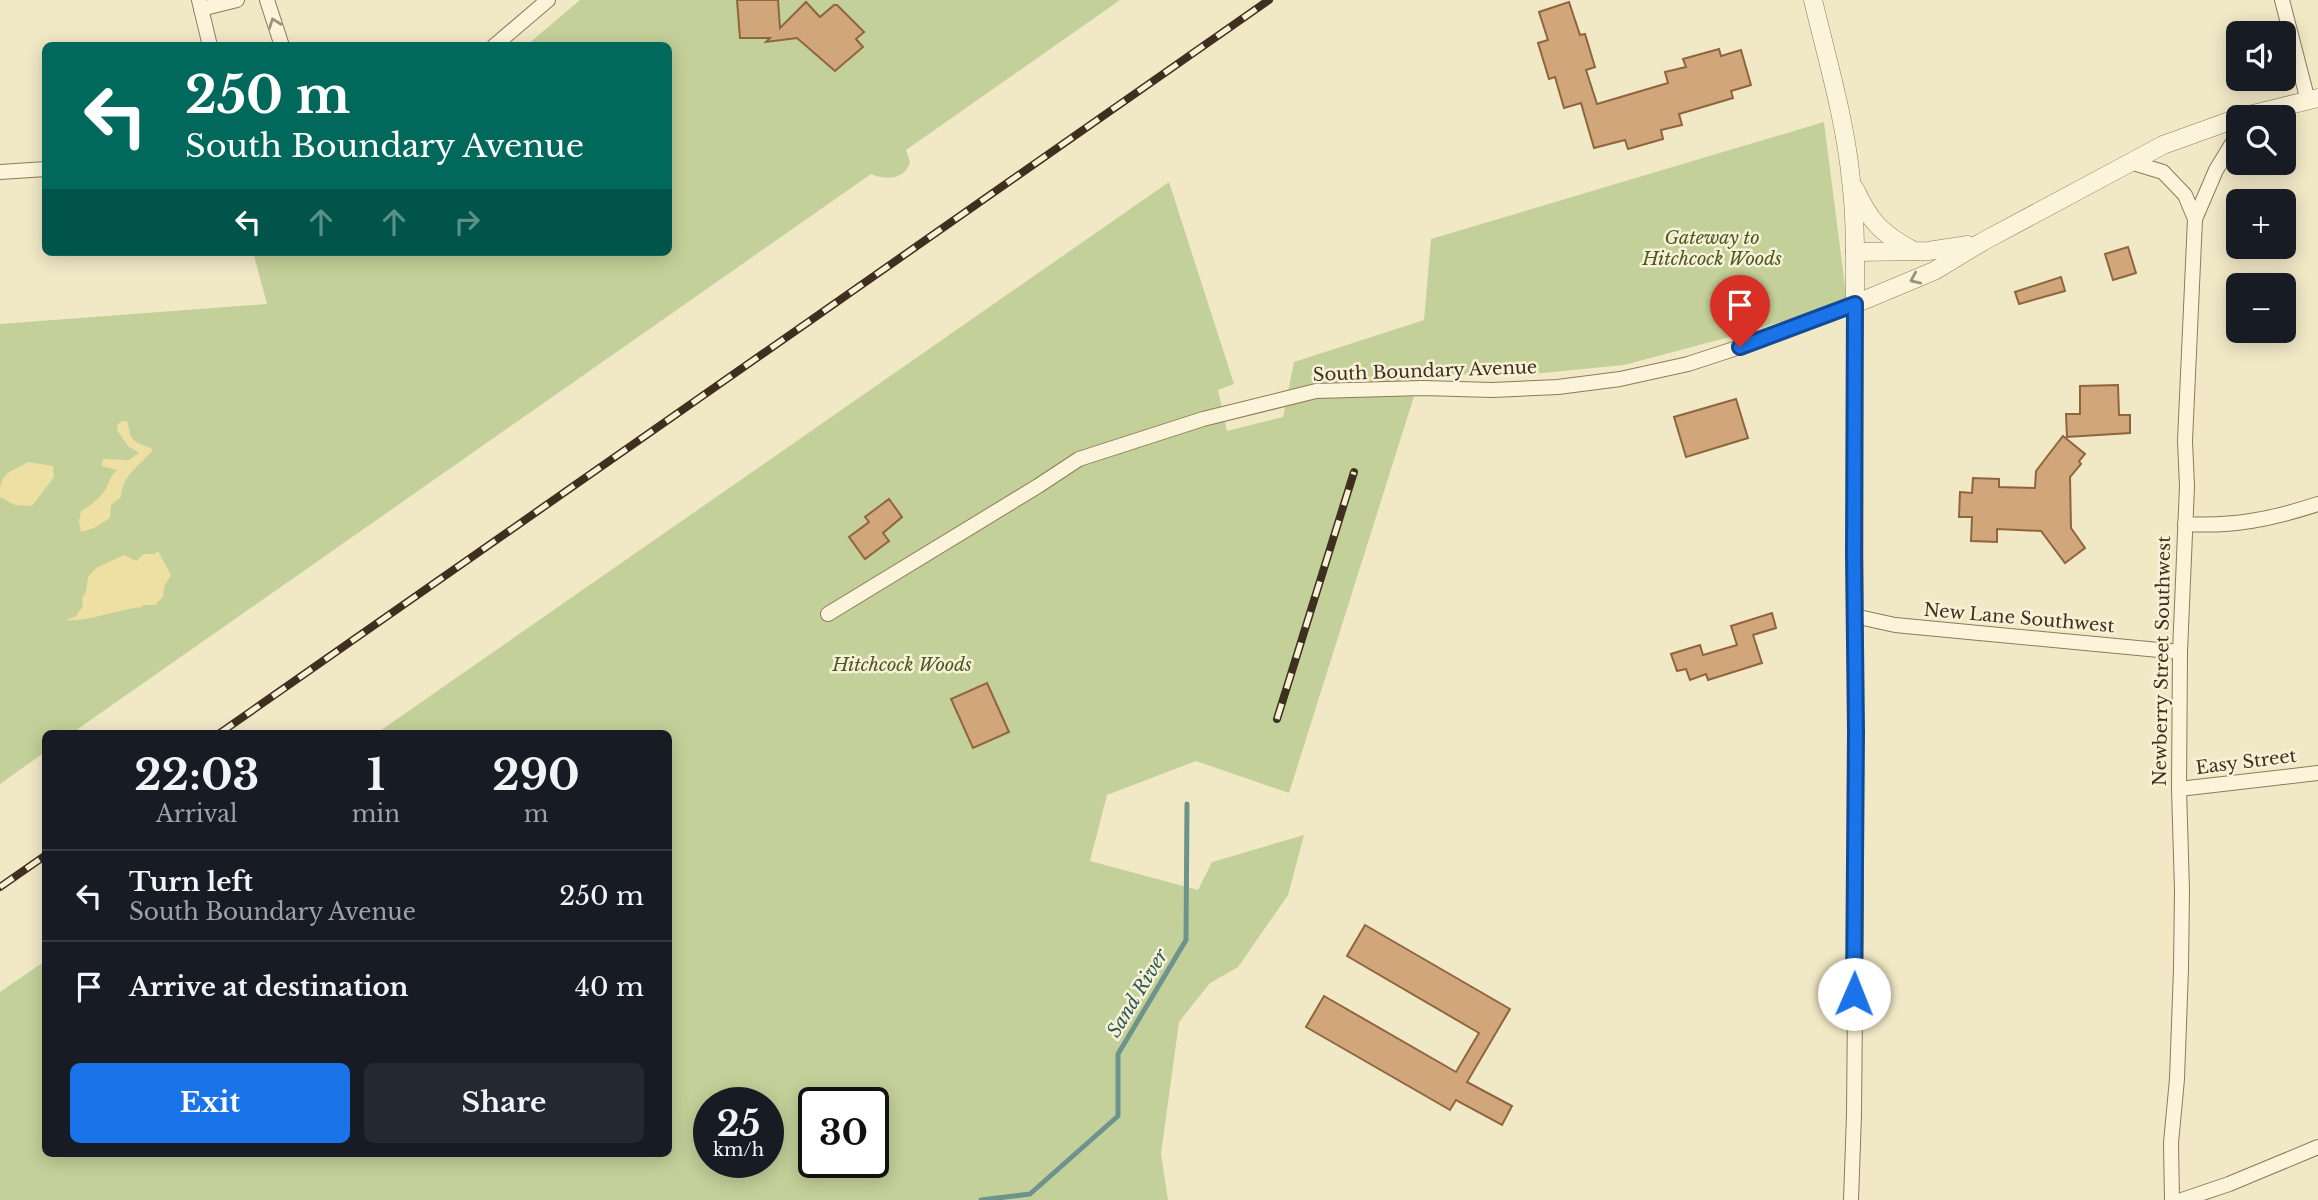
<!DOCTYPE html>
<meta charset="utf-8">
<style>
body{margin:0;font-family:"Libre Baskerville",serif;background:#242831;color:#f1f3f6;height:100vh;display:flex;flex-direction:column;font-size:26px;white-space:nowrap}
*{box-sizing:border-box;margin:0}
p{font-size:23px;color:#9ea1a6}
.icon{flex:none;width:38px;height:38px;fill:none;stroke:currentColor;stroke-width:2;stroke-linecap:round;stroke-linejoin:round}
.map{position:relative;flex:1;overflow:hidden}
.side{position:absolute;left:42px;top:730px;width:630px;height:427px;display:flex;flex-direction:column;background:#171b24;border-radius:10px;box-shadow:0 4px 18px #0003}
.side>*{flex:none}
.top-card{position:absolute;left:42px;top:42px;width:630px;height:214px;border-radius:10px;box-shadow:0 4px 18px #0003;background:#00695c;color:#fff;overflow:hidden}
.buttons{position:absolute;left:2226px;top:21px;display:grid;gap:14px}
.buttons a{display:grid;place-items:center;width:70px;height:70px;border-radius:10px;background:#171b24;box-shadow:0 4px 18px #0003;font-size:35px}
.speed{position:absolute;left:693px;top:1087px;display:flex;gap:14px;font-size:35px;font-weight:700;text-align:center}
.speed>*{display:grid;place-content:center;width:91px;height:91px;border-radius:50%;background:#171b24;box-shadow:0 4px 18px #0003;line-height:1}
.speed small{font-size:18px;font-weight:400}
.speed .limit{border:4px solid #111;border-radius:10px;background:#fff;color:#111}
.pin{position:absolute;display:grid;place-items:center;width:60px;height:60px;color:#fff;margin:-72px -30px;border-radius:50% 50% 50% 0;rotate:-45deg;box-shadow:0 0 7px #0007}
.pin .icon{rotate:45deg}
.me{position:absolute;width:77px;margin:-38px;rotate:1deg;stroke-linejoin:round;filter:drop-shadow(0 0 5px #0008)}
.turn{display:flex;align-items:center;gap:24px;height:147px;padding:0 28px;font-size:32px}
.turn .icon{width:91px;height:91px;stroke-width:2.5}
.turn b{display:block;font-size:49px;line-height:60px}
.lanes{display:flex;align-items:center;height:66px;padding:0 28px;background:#0003;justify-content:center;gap:35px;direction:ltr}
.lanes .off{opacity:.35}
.eta{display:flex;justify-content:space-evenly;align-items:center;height:119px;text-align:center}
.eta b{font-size:42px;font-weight:700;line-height:49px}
.action{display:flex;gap:14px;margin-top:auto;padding:14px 28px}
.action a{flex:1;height:80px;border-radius:10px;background:#1a73e8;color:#fff;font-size:28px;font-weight:700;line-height:80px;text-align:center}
.action a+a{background:#242831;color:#f1f3f6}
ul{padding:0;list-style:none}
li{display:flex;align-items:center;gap:21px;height:91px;padding:0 28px;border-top:2px solid #363941}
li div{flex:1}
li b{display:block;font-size:26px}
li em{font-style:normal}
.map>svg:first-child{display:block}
</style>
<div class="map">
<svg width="2318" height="1200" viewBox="0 0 2318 1200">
<rect width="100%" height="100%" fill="#f1e8c6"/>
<g fill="#c4d099" fill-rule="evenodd">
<path d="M 580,0 L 1120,0 L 906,150 L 910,162 C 906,179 885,181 871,174 L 72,733 L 46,733 L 45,752 L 0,784 L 0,324 L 267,304 L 253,252 L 668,252 L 668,46 L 527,45 Z"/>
<path d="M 1824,122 L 1847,302 L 1737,335 L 1624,365 L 1521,375 L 1421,374 L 1289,793 L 1196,761 L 1107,795 L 1090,861 L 1198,890 L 1212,862 L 1304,835 L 1288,895 L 1238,967 L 1210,983 L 1179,1022 L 1161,1154 L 1168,1200 L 0,1200 L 0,992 L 45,961 L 46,1153 L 668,1153 L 668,733 L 377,733 L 1169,182 L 1234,384 L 1218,390 L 1227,431 L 1283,417 L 1294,362 L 1424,320 L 1431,239 ZM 709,1102 L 768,1102 L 768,1162 L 709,1162 ZM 814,1102 L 873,1102 L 873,1162 L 814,1162 Z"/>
</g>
<g fill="#ede0a2">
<path d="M 123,421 L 127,421 C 129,426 129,434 132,438 C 137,445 148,445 153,450 C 141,464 121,477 121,497 L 111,505 L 110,518 L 94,528 L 81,532 L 79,521 L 81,511 C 90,506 99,499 105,490 C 110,482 110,476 117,470 L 102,466 L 103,459 L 129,460 L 139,453 L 128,446 L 117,430 L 118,424 Z"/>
<path d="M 28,462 L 53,466 L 54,477 L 32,506 L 15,505 L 0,497 C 0,470 9,474 28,462 Z"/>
<path d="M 158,551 L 171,575 L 164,587 L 163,597 L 155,605 L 142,605 L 143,607 C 117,609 90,622 66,620 L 76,616 L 83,606 L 82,598 L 86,592 L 88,577 L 96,568 L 124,555 L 136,561 L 144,554 L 154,554 Z"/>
</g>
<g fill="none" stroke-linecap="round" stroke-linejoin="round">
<path stroke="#6d938d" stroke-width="5" d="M 981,1200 L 1030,1194 L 1118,1116 L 1118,1054 L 1186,940 L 1187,804"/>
</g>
<g fill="#d1a67a" stroke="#8e653f" stroke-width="2">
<path d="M 737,0 L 778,0 L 780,28 L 806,2 L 820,17 L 834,5 L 837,5 L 864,32 L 856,39 L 863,47 L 835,71 L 797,38 L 766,42 L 770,38 L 740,38 Z"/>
<path d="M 1569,2 L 1580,35 L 1585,34 L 1595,67 L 1586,70 L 1597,104 L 1668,83 L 1665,72 L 1686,67 L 1683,59 L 1719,49 L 1721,56 L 1741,50 L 1751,85 L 1731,91 L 1733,98 L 1679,114 L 1682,125 L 1661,130 L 1663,139 L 1628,149 L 1625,140 L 1594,148 L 1581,103 L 1564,108 L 1555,77 L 1549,79 L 1538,43 L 1548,40 L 1539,12 Z"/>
<path d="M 2128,247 L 2136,273 L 2113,280 L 2105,254 Z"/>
<path d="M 2061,277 L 2065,291 L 2019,304 L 2015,292 Z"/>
<path d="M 2118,385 L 2119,415 L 2130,415 L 2130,433 L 2067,437 L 2066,414 L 2080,414 L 2080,386 Z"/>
<path d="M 1736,399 L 1748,438 L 1686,457 L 1674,417 Z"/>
<path d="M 2063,436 L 2085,454 L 2079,461 L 2081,464 L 2070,477 L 2071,528 L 2085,548 L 2065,563 L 2041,531 L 1997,529 L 1997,542 L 1971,541 L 1972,517 L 1959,517 L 1960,492 L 1972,493 L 1973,478 L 1999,479 L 1999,487 L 2035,488 L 2036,471 Z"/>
<path d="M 889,499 L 902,517 L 883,533 L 889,541 L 865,559 L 849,537 L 869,522 L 865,517 Z"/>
<path d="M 1772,613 L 1776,628 L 1753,635 L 1762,663 L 1708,680 L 1706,674 L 1690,680 L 1686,669 L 1677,671 L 1671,654 L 1700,645 L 1703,655 L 1737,645 L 1731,626 Z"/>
<path d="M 987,683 L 1009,732 L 973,748 L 951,699 Z"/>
<path d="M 1365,925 L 1510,1009 L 1467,1082 L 1512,1106 L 1502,1125 L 1456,1100 L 1450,1110 L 1306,1027 L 1324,996 L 1456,1072 L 1479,1033 L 1347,956 Z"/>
</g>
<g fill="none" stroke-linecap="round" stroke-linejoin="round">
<defs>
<g id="minor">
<path d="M 199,0 L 210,46"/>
<path d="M 267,0 L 282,46"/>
<path d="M 2282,0 L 2308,101"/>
<path d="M 201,9 L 237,0"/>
<path d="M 494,46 L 548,0"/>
<path d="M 2130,162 L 2163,172 L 2185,195 L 2195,219"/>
<path d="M 0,172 L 46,169"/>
<path d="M 2185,524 C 2233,527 2272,519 2318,504"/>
<path d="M 828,614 L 1038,486 L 1079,459 L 1203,419 L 1316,391 L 1423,388 L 1492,390 L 1558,387 L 1620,379 L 1688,364 L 1740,347 L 1855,304 L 1856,899 L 1854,1115 L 1851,1200"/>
<path d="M 1854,616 L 1895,625 L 2180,652"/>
<path d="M 2179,789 L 2318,773"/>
<path d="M 2172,1200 L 2171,1143 L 2177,1079 L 2181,969 L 2182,890 L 2179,789 L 2180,652 L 2187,486 L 2185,441 L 2195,219 L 2216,170 L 2238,134"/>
<path d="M 2182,1200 L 2229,1184 L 2318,1147"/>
</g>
<g id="tertiary">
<path d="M 1813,0 C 1827,59 1845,119 1851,180 C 1856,221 1855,263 1855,304 L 1934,271 L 1982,242 L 2163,145 L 2238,118"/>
<path d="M 2241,117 L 2318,98"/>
<path d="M 1855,189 C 1870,222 1882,234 1914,251"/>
<path d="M 1855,252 L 1928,251 L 1968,245"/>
</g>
</defs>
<use href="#minor" stroke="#8d7a5a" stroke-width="16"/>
<use href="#tertiary" stroke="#8d7a5a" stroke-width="19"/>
<use href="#minor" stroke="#fbf4da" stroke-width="14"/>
<use href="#tertiary" stroke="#fbf4da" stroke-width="18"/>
<defs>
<g id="rail">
<path d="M 1277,719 L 1354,472"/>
<path d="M 220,733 L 1269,0"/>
<path d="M 0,887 L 46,855"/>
</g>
</defs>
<use href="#rail" stroke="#3d301f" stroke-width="8"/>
<use href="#rail" stroke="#f8f1d6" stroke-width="5" stroke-dasharray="16" stroke-linecap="butt"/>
</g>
<defs><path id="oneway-chevron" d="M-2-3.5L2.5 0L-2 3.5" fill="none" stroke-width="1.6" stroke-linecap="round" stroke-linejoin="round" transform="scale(1.75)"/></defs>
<g stroke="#9c927c">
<use href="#oneway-chevron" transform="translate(274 23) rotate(-110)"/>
<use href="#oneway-chevron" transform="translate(1915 279) rotate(156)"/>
</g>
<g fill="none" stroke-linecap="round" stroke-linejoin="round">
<defs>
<path id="route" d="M 1740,347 L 1855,304 L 1854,554 L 1856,732 L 1854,994"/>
</defs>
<use href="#route" stroke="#114b97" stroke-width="18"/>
<use href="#route" stroke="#1a73e8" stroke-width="12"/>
</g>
<g text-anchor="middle" stroke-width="5" stroke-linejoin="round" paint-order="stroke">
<g font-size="18" font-style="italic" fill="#485a24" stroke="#f8f1d6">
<text x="1712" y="244">Gateway to<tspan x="1712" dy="21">Hitchcock Woods</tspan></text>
<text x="902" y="671">Hitchcock Woods</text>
</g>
<g font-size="18" fill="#3d301f" stroke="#f8f1d6">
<text transform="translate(1425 371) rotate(-2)" y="6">South Boundary Avenue</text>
<text transform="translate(2019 618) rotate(5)" y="6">New Lane Southwest</text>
<text transform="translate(2162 661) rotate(-89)" y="6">Newberry Street Southwest</text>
<text transform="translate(2246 762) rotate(-7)" y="6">Easy Street</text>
</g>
<g font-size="19" font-style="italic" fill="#2d5c5d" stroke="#f8f1d6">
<text transform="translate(1137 993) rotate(-59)" y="7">Sand River</text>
</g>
</g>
</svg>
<div class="buttons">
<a><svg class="icon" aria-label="sound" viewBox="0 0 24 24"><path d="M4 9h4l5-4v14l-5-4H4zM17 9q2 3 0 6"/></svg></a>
<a><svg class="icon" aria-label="search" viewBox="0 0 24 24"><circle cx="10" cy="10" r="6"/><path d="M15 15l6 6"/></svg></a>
<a>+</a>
<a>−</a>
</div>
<div class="speed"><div>25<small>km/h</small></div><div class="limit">30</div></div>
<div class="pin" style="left:1740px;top:347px;background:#d93025"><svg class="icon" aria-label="arrive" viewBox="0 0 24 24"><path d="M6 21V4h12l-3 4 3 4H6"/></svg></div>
<svg class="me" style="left:1854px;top:994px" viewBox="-20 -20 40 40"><circle r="19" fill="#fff"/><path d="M0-13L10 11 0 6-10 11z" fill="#1a73e8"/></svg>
<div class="top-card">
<div class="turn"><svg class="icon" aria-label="left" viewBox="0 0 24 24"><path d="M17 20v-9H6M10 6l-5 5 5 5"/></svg><div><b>250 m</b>South Boundary Avenue</div></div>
<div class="lanes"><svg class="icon" aria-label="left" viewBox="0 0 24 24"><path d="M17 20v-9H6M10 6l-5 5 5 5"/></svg><svg class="icon off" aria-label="ahead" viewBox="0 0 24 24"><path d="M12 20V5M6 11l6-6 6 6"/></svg><svg class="icon off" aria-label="ahead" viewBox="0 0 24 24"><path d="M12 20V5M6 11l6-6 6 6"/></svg><svg class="icon off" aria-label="right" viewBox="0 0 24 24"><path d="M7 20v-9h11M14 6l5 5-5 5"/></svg></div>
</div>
<section class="side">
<div class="eta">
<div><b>22:03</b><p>Arrival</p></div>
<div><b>1</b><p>min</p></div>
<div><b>290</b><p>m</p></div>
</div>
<ul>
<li><svg class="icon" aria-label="left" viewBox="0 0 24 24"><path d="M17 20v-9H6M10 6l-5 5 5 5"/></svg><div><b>Turn left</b><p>South Boundary Avenue</p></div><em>250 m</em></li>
<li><svg class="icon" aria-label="arrive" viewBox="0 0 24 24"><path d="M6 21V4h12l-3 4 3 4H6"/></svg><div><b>Arrive at destination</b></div><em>40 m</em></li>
</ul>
<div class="action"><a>Exit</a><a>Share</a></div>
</section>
</div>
